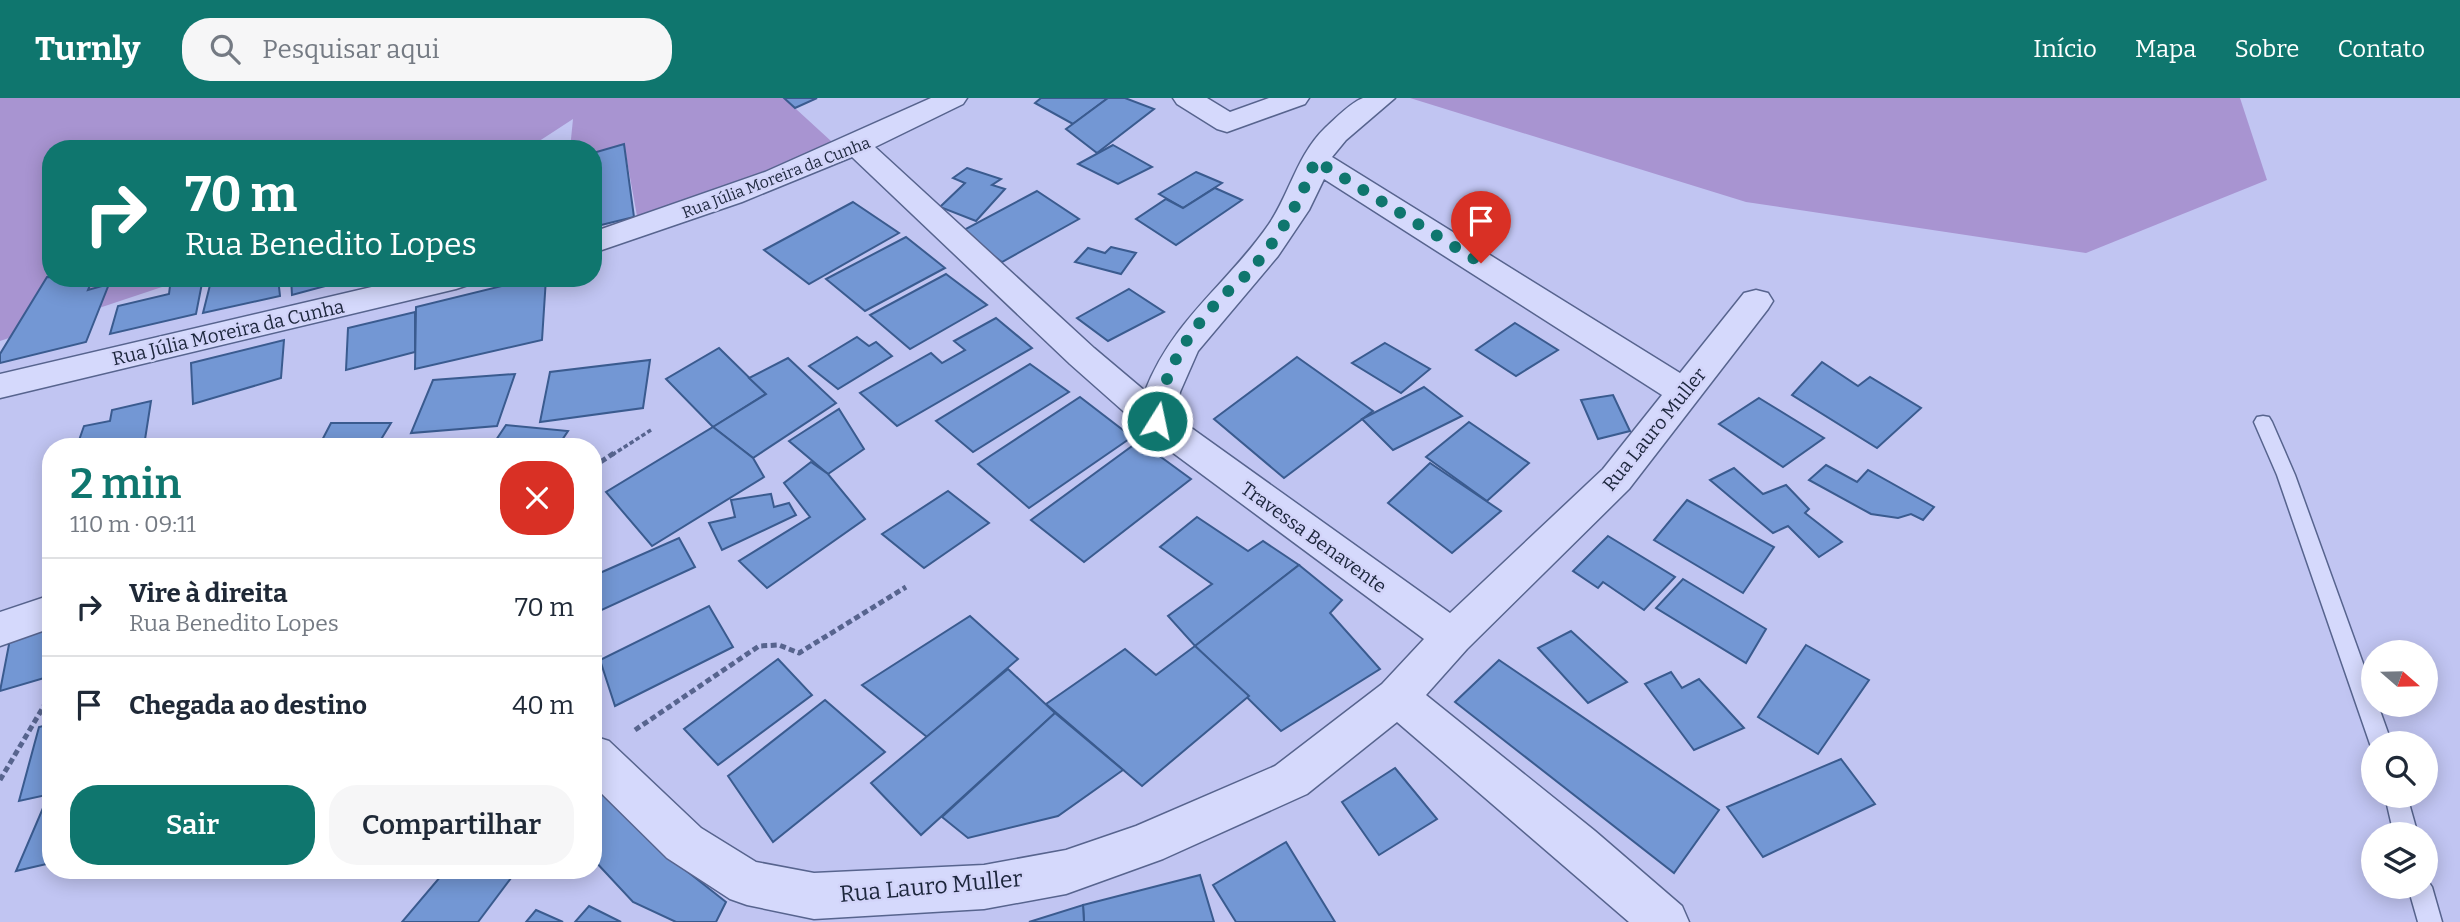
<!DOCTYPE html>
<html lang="pt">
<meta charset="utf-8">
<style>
body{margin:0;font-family:Bitter,serif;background:#f6f6f7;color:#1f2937;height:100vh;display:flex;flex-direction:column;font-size:26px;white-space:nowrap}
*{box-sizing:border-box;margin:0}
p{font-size:23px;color:#747a83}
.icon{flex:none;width:38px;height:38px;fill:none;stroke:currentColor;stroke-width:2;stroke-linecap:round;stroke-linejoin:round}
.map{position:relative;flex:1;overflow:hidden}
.details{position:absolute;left:42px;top:340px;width:560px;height:441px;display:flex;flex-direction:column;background:#fff;border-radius:28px;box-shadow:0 4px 18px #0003}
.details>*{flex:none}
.guide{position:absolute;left:42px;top:42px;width:560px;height:147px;border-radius:28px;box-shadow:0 4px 18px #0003;background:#0f766e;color:#fff;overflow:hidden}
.needle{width:46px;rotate:110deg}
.controls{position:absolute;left:2361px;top:542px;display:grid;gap:14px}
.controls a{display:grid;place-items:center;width:77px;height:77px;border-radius:50%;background:#fff;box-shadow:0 4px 18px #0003;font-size:35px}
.pin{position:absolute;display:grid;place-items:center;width:60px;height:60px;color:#fff;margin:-72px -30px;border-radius:50% 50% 50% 0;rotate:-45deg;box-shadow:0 0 7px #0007}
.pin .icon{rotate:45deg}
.me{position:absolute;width:77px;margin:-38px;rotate:10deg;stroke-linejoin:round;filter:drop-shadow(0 0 5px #0008)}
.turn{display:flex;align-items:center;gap:24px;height:147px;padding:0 28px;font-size:32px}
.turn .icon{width:91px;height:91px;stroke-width:2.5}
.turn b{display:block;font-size:49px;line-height:60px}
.round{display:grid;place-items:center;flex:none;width:74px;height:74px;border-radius:28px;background:#f6f6f7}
.summary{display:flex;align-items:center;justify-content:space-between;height:119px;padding:0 28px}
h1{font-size:42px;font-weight:600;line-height:52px;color:#0f766e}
.button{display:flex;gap:14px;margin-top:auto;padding:14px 28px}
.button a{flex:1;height:80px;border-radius:28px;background:#0f766e;color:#fff;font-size:28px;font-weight:600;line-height:80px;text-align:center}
.button a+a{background:#f6f6f7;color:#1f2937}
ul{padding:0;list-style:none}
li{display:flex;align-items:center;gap:21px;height:98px;padding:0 28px;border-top:2px solid #e0e1e3}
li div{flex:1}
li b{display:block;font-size:26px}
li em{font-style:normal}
header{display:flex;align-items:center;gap:42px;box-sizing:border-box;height:98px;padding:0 35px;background:#0f766e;color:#fff}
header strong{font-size:33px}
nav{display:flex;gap:38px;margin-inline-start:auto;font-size:24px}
.search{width:490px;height:63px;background:#f6f6f7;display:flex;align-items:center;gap:18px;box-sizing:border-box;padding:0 24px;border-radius:28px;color:#747a83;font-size:26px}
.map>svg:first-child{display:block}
</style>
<header>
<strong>Turnly</strong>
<div class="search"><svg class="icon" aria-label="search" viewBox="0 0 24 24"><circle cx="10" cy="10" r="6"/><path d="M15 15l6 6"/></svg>Pesquisar aqui</div>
<nav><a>Início</a><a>Mapa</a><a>Sobre</a><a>Contato</a></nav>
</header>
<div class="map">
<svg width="2460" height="824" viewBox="0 0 2460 824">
<rect width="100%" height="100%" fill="#c1c5f2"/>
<g fill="#a894d1">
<path d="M 0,0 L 784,0 L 843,54 L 637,118 L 624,46 L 593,55 L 593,51 L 570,51 L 573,21 L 527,51 L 51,51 L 51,180 L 189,180 L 0,243 Z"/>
<path d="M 1410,0 L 2240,0 L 2267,82 L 2086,155 L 1746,104 Z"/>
</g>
<g fill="#7397d4" stroke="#3a5b8f" stroke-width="2">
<path d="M 784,0 L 817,0 L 795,10 Z"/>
<path d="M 1041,0 L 1108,0 L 1073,26 L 1035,5 Z"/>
<path d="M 1108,0 L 1125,0 L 1154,11 L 1097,55 L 1066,31 Z"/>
<path d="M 624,46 L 634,119 L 593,129 L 593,55 Z"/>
<path d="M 1113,47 L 1152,69 L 1118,86 L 1078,66 Z"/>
<path d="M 967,70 L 1001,81 L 992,87 L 1005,91 L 976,123 L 940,109 L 965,85 L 953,80 Z"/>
<path d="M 1196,74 L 1222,85 L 1183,110 L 1159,96 Z"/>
<path d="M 1215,90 L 1242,102 L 1176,147 L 1136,121 L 1166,101 L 1183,110 Z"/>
<path d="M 1037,93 L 1079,121 L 1002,164 L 960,134 Z"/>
<path d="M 853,104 L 899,135 L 809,186 L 764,152 Z"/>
<path d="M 906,139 L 945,170 L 865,213 L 826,181 Z"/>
<path d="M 1111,149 L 1136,155 L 1121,176 L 1075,164 L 1088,150 L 1105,155 Z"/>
<path d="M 946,176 L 987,207 L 910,251 L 870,217 Z"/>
<path d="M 47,179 L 93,180 L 88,192 L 109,186 L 86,244 L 0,265 L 0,256 Z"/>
<path d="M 171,180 L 203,180 L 196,216 L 110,236 L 118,208 L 169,196 Z"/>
<path d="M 243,180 L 278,180 L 280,198 L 203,215 L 210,187 Z"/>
<path d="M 291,180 L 355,180 L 292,197 Z"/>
<path d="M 535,180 L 546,180 L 542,242 L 415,271 L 416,209 Z"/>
<path d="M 1129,191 L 1164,214 L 1108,243 L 1077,220 Z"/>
<path d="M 415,214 L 415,254 L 346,272 L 348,230 Z"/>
<path d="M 996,220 L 1032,250 L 897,328 L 860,295 L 931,255 L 942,265 L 965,252 L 954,243 Z"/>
<path d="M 1515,225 L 1558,252 L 1516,278 L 1476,252 Z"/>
<path d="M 857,239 L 869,248 L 876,244 L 892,258 L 838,291 L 809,268 Z"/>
<path d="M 284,242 L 281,280 L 193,306 L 191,265 Z"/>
<path d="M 1385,245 L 1430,271 L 1401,295 L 1352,265 Z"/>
<path d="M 719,250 L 766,296 L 713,329 L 666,281 Z"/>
<path d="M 1297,259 L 1373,313 L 1284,380 L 1214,321 Z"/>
<path d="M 788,260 L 836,305 L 753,360 L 713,329 L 766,296 L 749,280 Z"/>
<path d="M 650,262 L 643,310 L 540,324 L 550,274 Z"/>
<path d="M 1822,264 L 1858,288 L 1870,279 L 1921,310 L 1877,350 L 1792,297 Z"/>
<path d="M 1030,266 L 1069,294 L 973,354 L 936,323 Z"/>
<path d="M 515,276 L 497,328 L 411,335 L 433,282 Z"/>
<path d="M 1424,289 L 1462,318 L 1393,352 L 1362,321 Z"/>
<path d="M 1613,297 L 1630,333 L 1598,341 L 1581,302 Z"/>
<path d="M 1080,299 L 1132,339 L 1029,410 L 978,366 Z"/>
<path d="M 1759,300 L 1824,340 L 1783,369 L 1719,326 Z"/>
<path d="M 151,303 L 144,348 L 77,348 L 84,328 L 110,323 L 112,312 Z"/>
<path d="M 839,311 L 864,351 L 828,376 L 789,343 Z"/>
<path d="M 1469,324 L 1529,365 L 1487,403 L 1426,359 Z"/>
<path d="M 331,325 L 391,325 L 377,348 L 319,348 Z"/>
<path d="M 506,327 L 568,333 L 558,348 L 492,348 Z"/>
<path d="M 713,329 L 753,360 L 764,379 L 652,448 L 606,394 Z"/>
<path d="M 1139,343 L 1191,381 L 1084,464 L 1031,422 Z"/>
<path d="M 312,344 L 309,348 L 267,348 L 269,345 Z"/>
<path d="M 811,364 L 828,376 L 865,421 L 767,490 L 739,463 L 810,419 L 784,385 Z"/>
<path d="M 1430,365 L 1501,413 L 1452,455 L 1388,405 Z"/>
<path d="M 1826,367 L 1857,384 L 1868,372 L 1934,409 L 1923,422 L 1911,416 L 1898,420 L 1871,416 L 1809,382 Z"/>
<path d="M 1734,370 L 1763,396 L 1786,387 L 1809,411 L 1805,415 L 1842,444 L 1819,459 L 1788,428 L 1773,435 L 1710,382 Z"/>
<path d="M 948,393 L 989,425 L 924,470 L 882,436 Z"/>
<path d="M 771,396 L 774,409 L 789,405 L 796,417 L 722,452 L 709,425 L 735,419 L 731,402 Z"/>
<path d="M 1687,402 L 1774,449 L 1743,495 L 1654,442 Z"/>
<path d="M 1197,419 L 1248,453 L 1263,443 L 1299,467 L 1195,548 L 1168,518 L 1212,486 L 1160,449 Z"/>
<path d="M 1608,438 L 1675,479 L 1644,512 L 1603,484 L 1598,490 L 1573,473 Z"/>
<path d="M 679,440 L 695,469 L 593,516 L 593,478 Z"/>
<path d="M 1299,467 L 1342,502 L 1330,515 L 1380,571 L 1281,633 L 1195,548 Z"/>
<path d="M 1683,481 L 1766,531 L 1746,565 L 1656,510 Z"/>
<path d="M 709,508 L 733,549 L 615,608 L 600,562 Z"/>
<path d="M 970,518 L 1018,561 L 927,639 L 862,587 Z"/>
<path d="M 51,523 L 51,578 L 0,593 L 11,536 Z"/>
<path d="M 1571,533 L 1627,584 L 1588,605 L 1538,550 Z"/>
<path d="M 1806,547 L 1869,582 L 1818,656 L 1758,619 Z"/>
<path d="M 1195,548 L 1249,598 L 1142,688 L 1046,606 L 1125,551 L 1156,577 Z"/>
<path d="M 778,561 L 812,597 L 718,667 L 684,631 Z"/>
<path d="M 1499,562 L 1719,712 L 1674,775 L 1455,604 Z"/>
<path d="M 1008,571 L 1055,615 L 921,737 L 871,685 Z"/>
<path d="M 1671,574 L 1682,590 L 1699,581 L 1744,630 L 1694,652 L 1645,586 Z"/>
<path d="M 825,602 L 885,654 L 773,744 L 728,678 Z"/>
<path d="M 1055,615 L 1123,672 L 1058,718 L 968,740 L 942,719 Z"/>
<path d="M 51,626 L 51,696 L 19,703 L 39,629 Z"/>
<path d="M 1841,661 L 1875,706 L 1763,759 L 1727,709 Z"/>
<path d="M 1395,670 L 1437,721 L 1379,757 L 1342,704 Z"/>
<path d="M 593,680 L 655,748 L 726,804 L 716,824 L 676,824 L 633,804 L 593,761 Z"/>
<path d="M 49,696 L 51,765 L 16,773 Z"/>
<path d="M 1286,744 L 1335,824 L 1236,824 L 1213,787 Z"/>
<path d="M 446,772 L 517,772 L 478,824 L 402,824 Z"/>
<path d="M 1200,777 L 1214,824 L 1084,824 L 1083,807 Z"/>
<path d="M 1083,807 L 1084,824 L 1029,824 Z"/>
<path d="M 589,808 L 621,824 L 575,824 Z"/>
<path d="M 536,812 L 563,824 L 526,824 Z"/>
</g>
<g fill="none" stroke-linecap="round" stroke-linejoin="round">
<defs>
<g id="service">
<path d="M 2263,318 L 2269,319 L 2272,324 L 2295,377 L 2373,593 L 2373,607 L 2378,607 L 2392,646 L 2373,646 L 2373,652 L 2370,646 L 2277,377 L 2254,324 L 2257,319 Z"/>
<path d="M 2385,698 L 2407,698 L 2418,737 L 2394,737 Z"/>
<path d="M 2426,780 L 2432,789 L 2442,824 L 2418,824 L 2408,789 L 2426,789 Z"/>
</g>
<g id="minor">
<path d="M 931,0 L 967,0 L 963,6 L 875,49 L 1094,250 L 1145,293 C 1173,221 1227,187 1269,126 C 1290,95 1297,57 1325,30 C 1335,21 1350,5 1363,0 C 1371,0 1386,0 1395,0 L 1346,42 L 1332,59 L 1680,275 L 1744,195 L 1756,192 L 1768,195 L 1773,203 L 1768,211 L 1629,391 L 1467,551 L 1426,597 L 1595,733 L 1682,808 L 1689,824 L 1629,824 L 1397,624 L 1307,696 L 1163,761 L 1066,796 L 984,811 L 814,821 L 747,807 L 730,801 L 667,760 L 593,687 L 593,638 L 609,643 L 701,730 L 756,764 L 814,775 L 984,767 L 1066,752 L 1136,728 L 1275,668 L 1382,586 L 1424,541 L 1157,343 L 1070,266 L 852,59 L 742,104 L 593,155 L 593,134 L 765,74 ZM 1324,81 L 1662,297 L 1603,371 L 1450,515 L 1176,319 L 1180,294 L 1198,253 L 1278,158 L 1309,112 Z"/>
<path d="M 1173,0 L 1207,0 L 1230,14 L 1269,0 L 1309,0 L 1305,6 L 1227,34 L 1217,31 L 1177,6 Z"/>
<path d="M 410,180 L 472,180 L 468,187 L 456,191 L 0,300 L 0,276 Z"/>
<path d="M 51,497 L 51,530 L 0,548 L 0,514 Z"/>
</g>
</defs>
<use href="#service" stroke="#57648e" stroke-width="3"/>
<use href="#minor" stroke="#57648e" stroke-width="3"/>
<path stroke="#57648e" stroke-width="3.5" stroke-dasharray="4.5 2.5" stroke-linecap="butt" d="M 612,357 L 651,332"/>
<g stroke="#57648e" stroke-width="5" stroke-dasharray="6 3.5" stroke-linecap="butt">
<path d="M 593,369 L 614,355"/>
<path d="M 635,632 L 759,548 L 779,547 L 799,555 L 906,489"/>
<path d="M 0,682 L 51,596"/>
</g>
<use href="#service" fill="#d5d9fc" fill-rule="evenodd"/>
<use href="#minor" fill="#d5d9fc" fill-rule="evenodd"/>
</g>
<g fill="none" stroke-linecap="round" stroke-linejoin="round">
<path stroke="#0f766e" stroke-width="12" stroke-dasharray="0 21.6" d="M 1157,323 C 1162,274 1189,233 1223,198 C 1231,190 1240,184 1247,176 C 1276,145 1302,102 1315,62 L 1481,165"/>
</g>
<g text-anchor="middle" stroke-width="5" stroke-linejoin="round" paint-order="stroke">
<g font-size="16" fill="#1c263c" stroke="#d2d4f9">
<text transform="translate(776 79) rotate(-21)" y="6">Rua Júlia Moreira da Cunha</text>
</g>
<g font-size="19" fill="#1c263c" stroke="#d2d4f9">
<text transform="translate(228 234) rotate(-13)" y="7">Rua Júlia Moreira da Cunha</text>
<text transform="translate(1654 331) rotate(-51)" y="7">Rua Lauro Muller</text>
<text transform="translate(1314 439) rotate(36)" y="7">Travessa Benavente</text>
</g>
<g font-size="23" fill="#1c263c" stroke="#d2d4f9">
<text transform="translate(931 788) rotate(-5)" y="8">Rua Lauro Muller</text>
</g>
</g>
</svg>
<div class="controls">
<a><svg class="needle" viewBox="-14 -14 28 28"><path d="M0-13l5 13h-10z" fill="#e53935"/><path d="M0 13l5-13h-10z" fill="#747a83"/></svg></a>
<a><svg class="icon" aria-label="search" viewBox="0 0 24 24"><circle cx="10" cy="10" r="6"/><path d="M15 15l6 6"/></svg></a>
<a><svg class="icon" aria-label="layers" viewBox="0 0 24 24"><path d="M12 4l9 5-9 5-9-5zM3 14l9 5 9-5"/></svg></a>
</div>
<div class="pin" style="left:1481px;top:165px;background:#d93025"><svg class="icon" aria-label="arrive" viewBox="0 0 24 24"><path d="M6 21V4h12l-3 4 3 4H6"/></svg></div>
<svg class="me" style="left:1157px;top:323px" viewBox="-20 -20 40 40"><circle r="17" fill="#0f766e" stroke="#fff" stroke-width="3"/><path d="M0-11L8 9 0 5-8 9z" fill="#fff"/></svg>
<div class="guide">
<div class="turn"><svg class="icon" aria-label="right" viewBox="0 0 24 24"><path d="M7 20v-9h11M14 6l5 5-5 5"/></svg><div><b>70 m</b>Rua Benedito Lopes</div></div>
</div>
<section class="details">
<div class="summary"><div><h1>2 min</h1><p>110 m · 09:11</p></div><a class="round" style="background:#d93025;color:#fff"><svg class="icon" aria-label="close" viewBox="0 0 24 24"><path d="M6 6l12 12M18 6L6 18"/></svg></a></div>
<ul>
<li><svg class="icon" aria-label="right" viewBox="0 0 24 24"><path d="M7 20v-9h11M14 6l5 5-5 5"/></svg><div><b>Vire à direita</b><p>Rua Benedito Lopes</p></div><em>70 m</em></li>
<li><svg class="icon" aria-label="arrive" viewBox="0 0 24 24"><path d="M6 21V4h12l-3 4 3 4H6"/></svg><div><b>Chegada ao destino</b></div><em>40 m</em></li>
</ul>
<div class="button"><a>Sair</a><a>Compartilhar</a></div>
</section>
</div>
